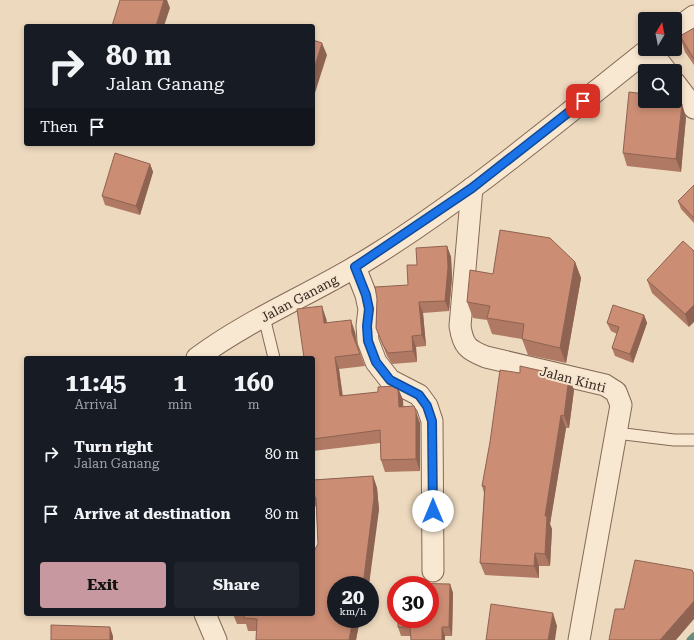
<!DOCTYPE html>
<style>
body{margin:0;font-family:"Roboto Serif",serif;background:#20242c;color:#f1f3f6;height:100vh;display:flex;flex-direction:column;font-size:15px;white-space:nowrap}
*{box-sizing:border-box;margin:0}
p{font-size:13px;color:#9ea1a6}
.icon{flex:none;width:22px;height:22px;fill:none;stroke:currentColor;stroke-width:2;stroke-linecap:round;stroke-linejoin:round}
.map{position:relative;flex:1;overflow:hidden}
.panel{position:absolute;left:24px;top:356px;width:291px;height:260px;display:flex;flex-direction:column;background:#171b24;border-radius:4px;box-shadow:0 2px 6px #0003}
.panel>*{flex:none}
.top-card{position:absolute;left:24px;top:24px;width:291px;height:122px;border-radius:4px;box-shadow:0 2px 6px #0003;background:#171b24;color:#f1f3f6;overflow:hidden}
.needle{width:26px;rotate:10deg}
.controls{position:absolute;left:638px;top:12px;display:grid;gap:8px}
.controls a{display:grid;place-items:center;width:44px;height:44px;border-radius:4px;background:#171b24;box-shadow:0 2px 6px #0003;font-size:20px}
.speed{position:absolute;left:327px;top:576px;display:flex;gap:8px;font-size:20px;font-weight:700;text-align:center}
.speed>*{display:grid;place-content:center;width:52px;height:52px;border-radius:50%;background:#171b24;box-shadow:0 2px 6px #0003;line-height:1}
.speed small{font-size:10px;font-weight:400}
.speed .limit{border:6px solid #d22;background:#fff;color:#111}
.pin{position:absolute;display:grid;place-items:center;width:34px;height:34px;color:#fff;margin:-17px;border-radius:8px;box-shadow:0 2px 6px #0006}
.me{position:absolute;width:44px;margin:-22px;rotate:0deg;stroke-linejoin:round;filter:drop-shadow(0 0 3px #0008)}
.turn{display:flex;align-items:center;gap:14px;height:84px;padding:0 16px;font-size:18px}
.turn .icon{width:52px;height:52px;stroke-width:2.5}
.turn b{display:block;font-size:28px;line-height:34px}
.then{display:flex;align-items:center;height:38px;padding:0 16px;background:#0003;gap:8px;font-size:15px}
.eta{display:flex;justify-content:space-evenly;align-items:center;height:68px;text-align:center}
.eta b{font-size:24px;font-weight:700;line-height:28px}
.cta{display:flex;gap:8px;margin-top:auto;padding:8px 16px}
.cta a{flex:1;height:46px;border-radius:4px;background:#c798a0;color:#111;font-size:16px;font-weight:700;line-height:46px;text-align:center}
.cta a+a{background:#20242c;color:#f1f3f6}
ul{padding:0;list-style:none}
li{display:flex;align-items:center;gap:12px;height:60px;padding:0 16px}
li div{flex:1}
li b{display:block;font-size:15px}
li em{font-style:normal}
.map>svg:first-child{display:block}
</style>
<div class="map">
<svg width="694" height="640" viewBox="0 0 694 640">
<rect width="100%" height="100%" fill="#edd9be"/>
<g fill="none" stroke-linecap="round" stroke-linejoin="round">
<path stroke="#698c7f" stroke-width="7" d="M 690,640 L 694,636"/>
<defs>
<g id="service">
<path d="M 264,317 L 274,358"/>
<path d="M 616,433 L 674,440 L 694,440"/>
<path d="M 313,511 L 315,557"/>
</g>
<g id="minor">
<path d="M 675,30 L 694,16"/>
<path d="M 649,49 L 666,71"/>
<path d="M 675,83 L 694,108"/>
<path d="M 472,188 L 460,326 C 463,346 468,350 486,357 L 605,385 L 616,392 L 621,405 L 579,640"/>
<path d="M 355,267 L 366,295 L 369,309 L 367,326 L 368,341 L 376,362 L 390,380 L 419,395 L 427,406 L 432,421 L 433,571"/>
<path d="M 197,358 C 252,317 317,292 375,255 C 472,194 559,120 649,49"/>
<path d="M 205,614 L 216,640"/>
</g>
</defs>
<use href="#service" stroke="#856a57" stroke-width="13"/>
<use href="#minor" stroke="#856a57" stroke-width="23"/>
<use href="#service" stroke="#f8e7d1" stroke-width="11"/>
<use href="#minor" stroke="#f8e7d1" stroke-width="21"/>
</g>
<g fill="#af7964">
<path d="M 694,28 L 694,65 L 685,52 L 680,36 Z"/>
<path d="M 686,117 L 681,172 L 627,166 L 623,153 Z"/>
<path d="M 150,164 L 153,172 L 140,215 L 105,205 L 102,196 Z"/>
<path d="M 694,185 L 694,223 L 681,209 L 678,201 Z"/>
<path d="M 683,241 L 689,327 L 652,293 L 647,280 Z"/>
<path d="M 447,246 L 451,257 L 452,278 L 449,311 L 423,313 L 426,346 L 416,347 L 417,362 L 392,364 L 387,356 L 376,328 L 377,299 L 408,285 L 417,265 Z"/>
<path d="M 575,262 L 581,278 L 566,363 L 528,355 L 522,339 L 492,334 L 487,320 L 473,318 L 467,302 L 493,274 Z"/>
<path d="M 644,315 L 647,323 L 633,363 L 615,356 L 612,348 L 617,334 L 611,331 L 607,323 Z"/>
<path d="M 326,318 L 327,323 L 355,332 L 357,344 L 365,366 L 339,369 L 343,396 L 378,392 L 398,388 L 403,400 L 403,407 L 420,423 L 420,471 L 385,472 L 381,460 L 380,443 L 313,451 L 313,358 Z"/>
<path d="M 520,373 L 574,390 L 569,428 L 566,428 L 550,524 L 552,529 L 550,566 L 539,566 L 539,578 L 485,575 L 480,563 L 484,493 L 482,486 Z"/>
<path d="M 373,476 L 377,488 L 379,510 L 336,585 L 360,619 L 356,640 L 256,640 L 257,631 L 248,631 L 246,624 L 237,624 L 233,614 L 313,614 L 314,551 L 318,544 L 316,505 L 313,504 L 313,480 Z"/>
<path d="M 450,584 L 453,593 L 452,636 L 401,636 L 398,627 Z"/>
</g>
<g fill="#8e6351">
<path d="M 164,0 L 167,0 L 170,8 L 164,26 L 156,26 Z"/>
<path d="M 322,43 L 327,55 L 313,99 L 313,72 Z"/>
<path d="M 682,104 L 686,117 L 681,172 L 676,159 Z"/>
<path d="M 150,164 L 153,172 L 140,215 L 136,206 Z"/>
<path d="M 447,246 L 451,257 L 452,278 L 449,311 L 445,301 Z"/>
<path d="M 575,262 L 581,278 L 566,363 L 560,348 Z"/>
<path d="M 419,302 L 423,313 L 426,346 L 422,335 Z"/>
<path d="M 694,305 L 694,322 L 689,327 L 685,314 Z"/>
<path d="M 322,306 L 326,318 L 329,335 L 324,323 Z"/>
<path d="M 644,315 L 647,323 L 633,363 L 630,354 Z"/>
<path d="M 351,320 L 355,332 L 357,345 L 352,333 Z"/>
<path d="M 412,336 L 416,347 L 417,362 L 413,351 Z"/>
<path d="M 335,357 L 339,369 L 344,409 L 340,396 Z"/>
<path d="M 569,377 L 574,390 L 569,428 L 564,416 Z"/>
<path d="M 398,388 L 403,400 L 404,419 L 399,407 Z"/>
<path d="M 414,406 L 420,423 L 420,471 L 416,459 Z"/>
<path d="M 561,415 L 566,428 L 550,524 L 552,529 L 550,566 L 545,554 L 545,516 Z"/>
<path d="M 373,476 L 377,488 L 379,510 L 369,585 L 363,585 Z"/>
<path d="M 535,553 L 539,566 L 539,578 L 534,566 Z"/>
<path d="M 450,584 L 453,593 L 452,636 L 449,627 Z"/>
<path d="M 694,601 L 694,619 L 676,640 L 660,640 Z"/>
<path d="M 553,613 L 557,626 L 555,640 L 548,640 Z"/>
<path d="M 353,619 L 360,619 L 356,640 L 349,640 Z"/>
<path d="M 110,627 L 113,636 L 113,640 L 110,640 Z"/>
<path d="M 442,627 L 445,636 L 445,640 L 442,640 Z"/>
</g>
<g fill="#cb8d74" stroke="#8e6351">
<path d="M 120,0 L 164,0 L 156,26 L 112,26 Z"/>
<path d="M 694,28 L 694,59 L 680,36 Z"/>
<path d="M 313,40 L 322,43 L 313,72 Z"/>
<path d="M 629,92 L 645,94 L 645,101 L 675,101 L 675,97 L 676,97 L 682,104 L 676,159 L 623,153 Z"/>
<path d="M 115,153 L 150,164 L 136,206 L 102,196 Z"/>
<path d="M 694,185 L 694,218 L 678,201 Z"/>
<path d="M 500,230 L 550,238 L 575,262 L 560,348 L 522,339 L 524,324 L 487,318 L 490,306 L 467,302 L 470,270 L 493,274 Z"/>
<path d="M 683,241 L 694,251 L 694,305 L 685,314 L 647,280 Z"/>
<path d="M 447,246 L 448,267 L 445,301 L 419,302 L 422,335 L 412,336 L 413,351 L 388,353 L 383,345 L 376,328 L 377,299 L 375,287 L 408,285 L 407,265 L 417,265 L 416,248 Z"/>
<path d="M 613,305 L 644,315 L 630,354 L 612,348 L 619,327 L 607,323 Z"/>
<path d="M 322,306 L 324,323 L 351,320 L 352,333 L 360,354 L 335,357 L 340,396 L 378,392 L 378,387 L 395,386 L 398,388 L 399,407 L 414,406 L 416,411 L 416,459 L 381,460 L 380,430 L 313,439 L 313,358 L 304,358 L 297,309 Z"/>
<path d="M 520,366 L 569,377 L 564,416 L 561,415 L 545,516 L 547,516 L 545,554 L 535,553 L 534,566 L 480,563 L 485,486 L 482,486 L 490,442 L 500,370 L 520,373 Z"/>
<path d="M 373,476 L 374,498 L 363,585 L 336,585 L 336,619 L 353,619 L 349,640 L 256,640 L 257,619 L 244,618 L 244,614 L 313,614 L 313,551 L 314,551 L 318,544 L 316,498 L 313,494 L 313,480 Z"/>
<path d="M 635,560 L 692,570 L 694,574 L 694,601 L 660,640 L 609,640 L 615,609 L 624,609 Z"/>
<path d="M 398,583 L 450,584 L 449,627 L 442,627 L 442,640 L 411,640 L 410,627 L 398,627 L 398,619 L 430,619 L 430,585 L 398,585 Z"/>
<path d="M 491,604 L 553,613 L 548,640 L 486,640 Z"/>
<path d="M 51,625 L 110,627 L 110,640 L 51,640 Z"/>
</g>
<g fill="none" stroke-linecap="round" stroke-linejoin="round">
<defs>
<path id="route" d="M 433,511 L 432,421 L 427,406 L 419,395 L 390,380 L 376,362 L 368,341 L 367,326 L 369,309 L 366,295 L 355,267 L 472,188 L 583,101"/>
</defs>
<use href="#route" stroke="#114b97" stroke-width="10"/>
<use href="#route" stroke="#1a73e8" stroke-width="7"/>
</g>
<g text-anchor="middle" stroke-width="4" stroke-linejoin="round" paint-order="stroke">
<g font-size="13" fill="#35241c" stroke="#f5e4ce">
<text transform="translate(299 298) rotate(-28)" y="5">Jalan Ganang</text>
<text transform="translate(573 379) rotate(15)" y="5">Jalan Kinti</text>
</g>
</g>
</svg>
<div class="controls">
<a><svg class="needle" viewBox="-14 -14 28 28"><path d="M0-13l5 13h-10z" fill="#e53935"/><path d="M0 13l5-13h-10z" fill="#9ea1a6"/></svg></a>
<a><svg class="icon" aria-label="search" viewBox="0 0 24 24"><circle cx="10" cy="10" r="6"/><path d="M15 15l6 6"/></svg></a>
</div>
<div class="speed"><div>20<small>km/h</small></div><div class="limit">30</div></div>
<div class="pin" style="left:583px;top:101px;background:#d93025"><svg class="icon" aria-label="arrive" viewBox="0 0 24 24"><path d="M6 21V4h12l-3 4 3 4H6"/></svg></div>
<svg class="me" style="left:433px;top:511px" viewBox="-20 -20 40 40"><circle r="19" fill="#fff"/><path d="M0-13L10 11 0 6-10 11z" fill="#1a73e8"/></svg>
<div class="top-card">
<div class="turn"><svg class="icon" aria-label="right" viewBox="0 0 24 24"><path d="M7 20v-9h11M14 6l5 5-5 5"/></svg><div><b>80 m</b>Jalan Ganang</div></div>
<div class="then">Then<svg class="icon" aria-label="arrive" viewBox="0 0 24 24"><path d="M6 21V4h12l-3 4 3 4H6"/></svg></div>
</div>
<section class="panel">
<div class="eta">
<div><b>11:45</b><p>Arrival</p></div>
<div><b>1</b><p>min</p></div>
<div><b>160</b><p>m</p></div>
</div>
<ul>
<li><svg class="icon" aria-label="right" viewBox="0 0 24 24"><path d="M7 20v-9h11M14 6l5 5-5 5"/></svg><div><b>Turn right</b><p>Jalan Ganang</p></div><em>80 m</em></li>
<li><svg class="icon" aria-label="arrive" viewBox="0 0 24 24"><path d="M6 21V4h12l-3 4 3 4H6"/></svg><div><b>Arrive at destination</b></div><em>80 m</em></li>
</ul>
<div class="cta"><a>Exit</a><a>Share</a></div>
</section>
</div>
